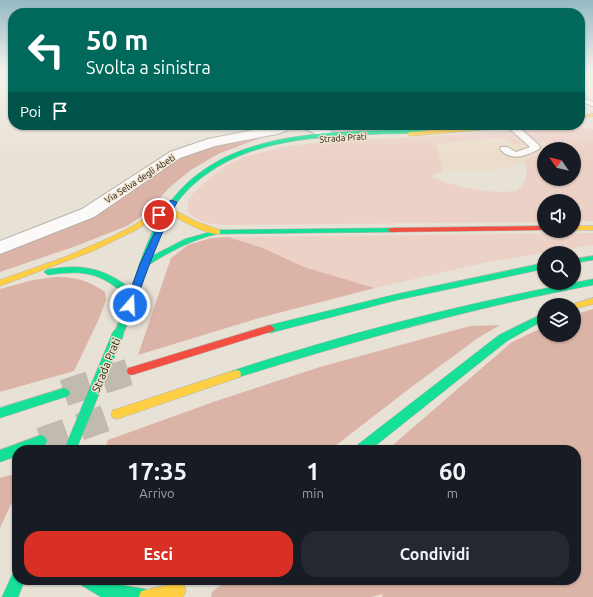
<!DOCTYPE html>
<html lang="it">
<style>
body{margin:0;font-family:Ubuntu,sans-serif;background:#242831;color:#f1f3f6;height:100vh;display:flex;flex-direction:column;font-size:15px;white-space:nowrap}
*{box-sizing:border-box;margin:0}
p{font-size:13px;color:#9ea1a6}
.icon{flex:none;width:22px;height:22px;fill:none;stroke:currentColor;stroke-width:2;stroke-linecap:round;stroke-linejoin:round}
.map{position:relative;flex:1;overflow:hidden}
.sheet{position:absolute;left:12px;top:445px;width:569px;height:140px;display:flex;flex-direction:column;background:#171b24;border-radius:16px;box-shadow:0 1px 3px #0004}
.sheet>*{flex:none}
.top-card{position:absolute;left:8px;top:8px;width:577px;height:122px;border-radius:16px;box-shadow:0 1px 3px #0004;background:#00695c;color:#fff;overflow:hidden}
.needle{width:26px;rotate:304deg}
.fabs{position:absolute;left:537px;top:142px;display:grid;gap:8px}
.fabs a{display:grid;place-items:center;width:44px;height:44px;border-radius:50%;background:#171b24;box-shadow:0 1px 3px #0004;font-size:20px}
.pin{position:absolute;display:grid;place-items:center;width:34px;height:34px;color:#fff;margin:-17px;border:2px solid #fff;border-radius:50%;box-shadow:0 1px 4px #0007}
.me{position:absolute;width:44px;margin:-22px;rotate:19deg;stroke-linejoin:round;filter:drop-shadow(0 0 3px #0008)}
.turn{display:flex;align-items:center;gap:14px;height:84px;padding:0 12px;font-size:18px}
.turn .icon{width:52px;height:52px;stroke-width:2.5}
.turn b{display:block;font-size:28px;line-height:34px}
.then{display:flex;align-items:center;height:38px;padding:0 12px;background:#0003;gap:8px;font-size:15px}
.eta{display:flex;justify-content:space-evenly;align-items:center;height:68px;text-align:center}
.eta b{font-size:24px;font-weight:700;line-height:28px}
.cta{display:flex;gap:8px;margin-top:auto;padding:8px 12px}
.cta a{flex:1;height:46px;border-radius:16px;background:#d93025;color:#fff;font-size:16px;font-weight:700;line-height:46px;text-align:center}
.cta a+a{background:#242831;color:#f1f3f6}
.map>svg:first-child{display:block}
</style>
<div class="map">
<svg width="593" height="597" viewBox="0 0 593 597">
<rect width="100%" height="100%" fill="#e8e1d5"/>
<path fill="#ebddc9" d="M 503,137 L 514,144 L 544,141 L 551,147 L 544,149 L 544,151 L 524,162 L 497,170 L 442,170 L 435,144 Z"/>
<g fill="#ecd1c7" fill-rule="evenodd">
<path d="M 577,126 L 593,130 L 593,221 L 574,221 L 574,201 L 544,201 L 544,222 L 225,225 C 211,224 195,223 187,210 L 189,200 L 194,192 L 222,168 L 244,157 L 287,146 L 336,141 L 433,136 ZM 502,137 L 513,144 L 544,141 L 550,147 L 548,149 L 574,149 L 574,179 L 544,179 L 544,151 L 524,162 C 529,176 527,180 517,191 C 485,194 461,188 431,177 L 442,170 L 436,144 Z"/>
<path d="M 593,233 L 593,245 L 488,262 L 375,288 L 304,267 L 263,248 L 228,237 Z"/>
</g>
<g fill="#dcb4a7">
<path d="M 257,138 L 258,139 L 218,154 L 191,170 L 169,188 L 145,214 L 127,226 L 76,246 L 0,272 L 0,253 L 78,222 L 180,156 L 199,149 Z"/>
<path d="M 228,237 L 263,248 L 304,267 L 375,288 L 259,318 L 138,355 L 171,258 L 188,245 L 211,238 Z"/>
<path d="M 55,277 C 76,277 87,280 105,292 L 106,300 L 98,321 L 74,371 L 0,392 L 0,289 L 33,280 Z"/>
<path d="M 593,309 L 593,597 L 382,597 L 383,594 L 371,597 L 211,597 L 212,592 L 227,580 L 576,580 L 576,450 L 387,450 L 512,342 L 544,327 L 544,335 L 574,335 L 574,315 Z"/>
<path d="M 500,325 L 478,338 L 410,388 L 330,450 L 104,450 L 108,440 L 216,401 L 320,367 L 470,326 Z"/>
<path d="M 17,473 L 17,491 L 0,528 L 0,478 Z"/>
</g>
<g fill="none" stroke-linecap="round" stroke-linejoin="round">
<g stroke="#c1bbaf" stroke-width="27" stroke-dasharray="27 14" stroke-linecap="butt">
<path d="M 64,393 L 132,371"/>
<path d="M 41,441 L 117,414"/>
</g>
<defs>
<g id="lane">
<path d="M 580,97 L 593,102 L 593,106 L 580,101 Z"/>
<path d="M 509,125 L 516,125 L 539,145 L 540,147 L 539,149 C 526,156 511,162 500,149 L 501,147 L 507,147 L 516,152 L 530,147 L 509,128 Z"/>
</g>
<g id="street">
<path d="M 278,125 L 292,125 L 286,131 L 277,134 L 215,146 L 180,158 L 94,217 L 0,254 L 0,241 L 82,209 L 170,152 L 208,139 Z"/>
<path d="M 300,125 C 311,125 327,124 334,134 L 332,137 C 323,139 311,131 302,128 Z"/>
</g>
<g id="fast">
<path d="M 394,130 L 424,130 L 427,132 L 424,134 C 397,133 371,134 345,136 C 290,139 236,147 194,184 C 172,203 160,230 150,257 L 185,239 L 217,230 L 391,228 L 395,230 L 394,232 L 217,234 C 191,240 169,252 147,266 L 132,313 L 127,316 L 122,313 L 128,297 C 99,272 85,270 48,275 L 44,272 C 47,268 53,269 58,268 C 86,264 109,271 131,289 C 141,259 151,227 171,201 C 222,134 317,132 394,130 Z"/>
<path d="M 593,256 L 593,260 L 574,263 L 574,259 Z"/>
<path d="M 544,263 L 544,269 L 397,300 L 270,333 L 267,331 L 265,329 L 267,327 L 270,325 L 397,294 Z"/>
<path d="M 593,279 L 593,285 C 472,308 354,341 236,378 L 232,377 L 231,374 L 232,371 C 350,332 471,302 593,279 Z"/>
<path d="M 544,313 L 544,320 L 507,341 L 370,450 L 354,450 L 356,446 L 499,335 Z"/>
<path d="M 64,388 L 68,390 L 70,393 L 68,396 L 0,418 L 0,408 Z"/>
<path d="M 41,435 L 45,437 L 47,441 L 45,445 L 32,450 L 17,450 L 17,456 L 0,462 L 0,450 Z"/>
<path d="M 17,572 L 17,580 L 25,580 L 18,597 L 2,597 L 12,575 Z"/>
<path d="M 78,580 L 102,580 L 108,583 L 145,589 L 151,591 L 153,597 L 101,597 L 81,585 Z"/>
</g>
<g id="slow">
<path d="M 593,114 L 593,116 L 580,119 L 580,117 Z"/>
<path d="M 507,125 L 529,125 L 527,126 L 410,136 L 407,134 L 410,132 Z"/>
<path d="M 174,200 L 177,202 L 170,208 L 197,222 L 220,230 L 220,234 C 208,236 176,218 166,211 L 136,230 L 93,251 L 0,286 L 0,280 L 65,257 L 109,238 L 131,227 Z"/>
<rect x="574" y="226" width="19" height="4"/>
<path d="M 593,298 L 593,304 L 574,309 L 574,305 L 570,305 Z"/>
<path d="M 236,370 L 240,371 L 241,374 L 240,377 L 117,419 L 113,418 L 111,414 L 113,410 L 117,409 Z"/>
<path d="M 178,583 L 184,585 L 186,591 L 183,597 L 139,597 L 141,591 Z"/>
</g>
<g id="jam">
<path d="M 544,226 L 544,230 L 391,232 L 387,230 L 391,228 Z"/>
<path d="M 270,325 L 273,327 L 275,329 L 273,331 L 132,375 L 128,374 L 127,371 L 128,368 L 132,367 Z"/>
</g>
</defs>
<use href="#lane" stroke="#b5afa6" stroke-width="2"/>
<use href="#street" stroke="#b5afa6" stroke-width="2"/>
<use href="#fast" stroke="#b5afa6" stroke-width="1"/>
<use href="#slow" stroke="#b5afa6" stroke-width="1"/>
<use href="#jam" stroke="#b5afa6" stroke-width="1"/>
<use href="#lane" fill="#fcfaf9" fill-rule="evenodd"/>
<use href="#street" fill="#fcfaf9" fill-rule="evenodd"/>
<use href="#fast" fill="#16e098" fill-rule="evenodd"/>
<use href="#slow" fill="#ffcf43" fill-rule="evenodd"/>
<use href="#jam" fill="#f24e42" fill-rule="evenodd"/>
<defs>
<path id="fast-bridge-far1" d="M 118,335 L 127,313"/>
<path id="fast-bridge" d="M 70,450 L 118,334"/>
</defs>
<use href="#fast-bridge-far1" stroke="#b5afa6" stroke-width="10" stroke-linecap="butt"/>
<use href="#fast-bridge" stroke="#b5afa6" stroke-width="12" stroke-linecap="butt"/>
<use href="#fast-bridge-far1" stroke="#16e098" stroke-width="8"/>
<use href="#fast-bridge" stroke="#16e098" stroke-width="11"/>
</g>
<linearGradient id="sky" x2="0" y2="1"><stop stop-color="#94b9c5"/><stop offset="0.46" stop-color="#f5f2ec"/><stop offset="1" stop-color="#f5f2ec" stop-opacity="0"/></linearGradient>
<rect width="593" height="155" fill="url(#sky)"/>
<path fill="#1a73e8" stroke="#114b97" d="M 171,200 L 177,202 C 160,235 147,269 135,305 L 130,308 L 127,307 L 125,305 L 140,264 L 163,215 L 159,217 L 155,215 Z"/>
<g text-anchor="middle" stroke-width="3" stroke-linejoin="round" paint-order="stroke">
<g font-size="9" fill="#262119" stroke="#f0e2cd">
<text transform="translate(343 138) rotate(-4)" y="3">Strada Prati</text>
<text transform="translate(140 179) rotate(-33)" y="3">Via Selva degli Abeti</text>
</g>
<g font-size="11" fill="#262119" stroke="#f0e2cd">
<text transform="translate(106 365) rotate(-68)" y="4">Strada Prati</text>
</g>
</g>
</svg>
<div class="fabs">
<a><svg class="needle" viewBox="-14 -14 28 28"><path d="M0-13l5 13h-10z" fill="#e53935"/><path d="M0 13l5-13h-10z" fill="#9ea1a6"/></svg></a>
<a><svg class="icon" aria-label="sound" viewBox="0 0 24 24"><path d="M4 9h4l5-4v14l-5-4H4zM17 9q2 3 0 6"/></svg></a>
<a><svg class="icon" aria-label="search" viewBox="0 0 24 24"><circle cx="10" cy="10" r="6"/><path d="M15 15l6 6"/></svg></a>
<a><svg class="icon" aria-label="layers" viewBox="0 0 24 24"><path d="M12 4l9 5-9 5-9-5zM3 14l9 5 9-5"/></svg></a>
</div>
<div class="pin" style="left:159px;top:215px;background:#d93025"><svg class="icon" aria-label="arrive" viewBox="0 0 24 24"><path d="M6 21V4h12l-3 4 3 4H6"/></svg></div>
<svg class="me" style="left:130px;top:305px" viewBox="-20 -20 40 40"><circle r="17" fill="#1a73e8" stroke="#fff" stroke-width="3"/><path d="M0-11L8 9 0 5-8 9z" fill="#fff"/></svg>
<div class="top-card">
<div class="turn"><svg class="icon" aria-label="left" viewBox="0 0 24 24"><path d="M17 20v-9H6M10 6l-5 5 5 5"/></svg><div><b>50 m</b>Svolta a sinistra</div></div>
<div class="then">Poi<svg class="icon" aria-label="arrive" viewBox="0 0 24 24"><path d="M6 21V4h12l-3 4 3 4H6"/></svg></div>
</div>
<section class="sheet">
<div class="eta">
<div><b>17:35</b><p>Arrivo</p></div>
<div><b>1</b><p>min</p></div>
<div><b>60</b><p>m</p></div>
</div>
<div class="cta"><a>Esci</a><a>Condividi</a></div>
</section>
</div>
